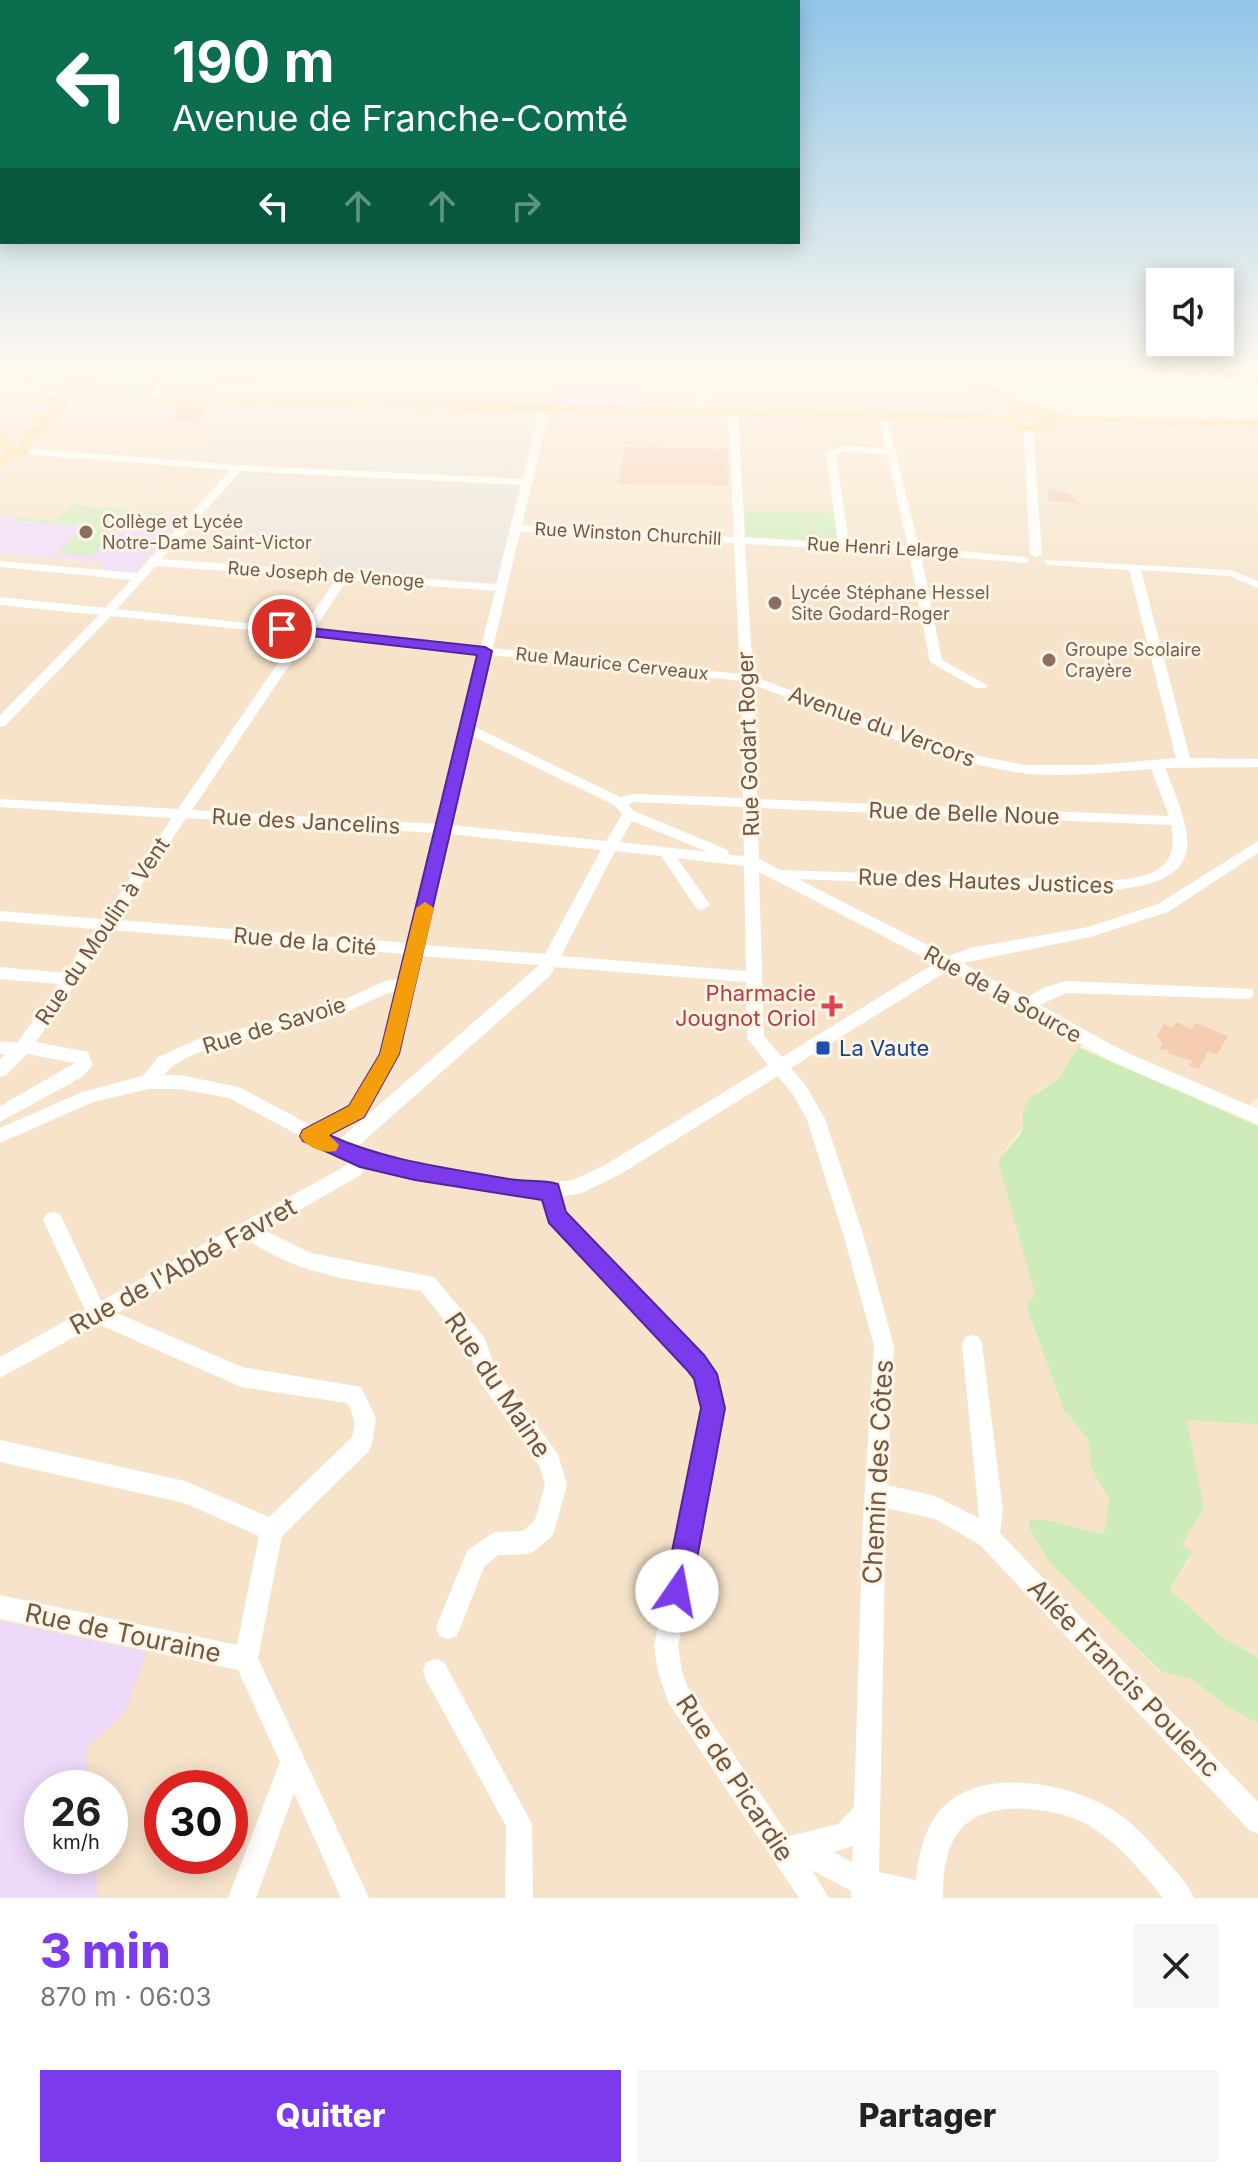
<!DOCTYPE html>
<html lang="fr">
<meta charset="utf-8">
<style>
body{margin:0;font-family:Inter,sans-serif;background:#f6f6f6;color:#222;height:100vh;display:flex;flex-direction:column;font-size:30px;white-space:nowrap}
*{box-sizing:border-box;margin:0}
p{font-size:26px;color:#767676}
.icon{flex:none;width:44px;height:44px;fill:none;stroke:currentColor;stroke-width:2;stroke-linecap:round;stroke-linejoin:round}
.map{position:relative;height:1898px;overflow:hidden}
.sheet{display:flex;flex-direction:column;background:#fff;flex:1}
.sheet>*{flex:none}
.banner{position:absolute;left:0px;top:0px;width:800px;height:244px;box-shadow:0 4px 20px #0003;background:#0b6e4f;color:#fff;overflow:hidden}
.tools{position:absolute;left:1146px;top:268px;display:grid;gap:16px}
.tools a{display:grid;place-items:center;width:88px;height:88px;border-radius:0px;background:#fff;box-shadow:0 4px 20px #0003;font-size:40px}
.speed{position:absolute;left:24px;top:1770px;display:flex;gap:16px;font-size:40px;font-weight:700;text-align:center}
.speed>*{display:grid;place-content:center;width:104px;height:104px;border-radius:50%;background:#fff;box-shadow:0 4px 20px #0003;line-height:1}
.speed small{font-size:20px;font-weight:400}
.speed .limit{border:12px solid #d22;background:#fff;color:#111}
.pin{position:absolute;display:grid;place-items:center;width:68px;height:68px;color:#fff;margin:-34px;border:4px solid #fff;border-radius:50%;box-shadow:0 2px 8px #0007}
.me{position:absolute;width:88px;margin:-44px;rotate:12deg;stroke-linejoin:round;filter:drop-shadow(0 0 6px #0008)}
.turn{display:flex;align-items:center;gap:28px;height:168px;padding:0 40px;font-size:36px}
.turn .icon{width:104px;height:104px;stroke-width:2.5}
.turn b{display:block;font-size:56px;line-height:68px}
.lanes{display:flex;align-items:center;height:76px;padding:0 40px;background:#0003;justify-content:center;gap:40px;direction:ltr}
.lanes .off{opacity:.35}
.round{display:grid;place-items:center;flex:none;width:84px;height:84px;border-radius:0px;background:#f6f6f6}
.summary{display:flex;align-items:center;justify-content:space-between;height:136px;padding:0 40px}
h1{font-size:48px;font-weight:800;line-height:60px;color:#7c3aed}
.primary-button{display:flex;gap:16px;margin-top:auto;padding:16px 40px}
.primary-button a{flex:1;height:92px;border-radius:0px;background:#7c3aed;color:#fff;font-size:32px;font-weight:800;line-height:92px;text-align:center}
.primary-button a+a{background:#f6f6f6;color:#222}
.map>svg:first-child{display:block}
</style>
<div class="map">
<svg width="1258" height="1898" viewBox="0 0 1258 1898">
<rect width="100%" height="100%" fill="#fef1dc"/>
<g fill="#f6e3ca" fill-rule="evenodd">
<path d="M 0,370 L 917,370 L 968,377 L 1001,391 L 1025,406 L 1060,416 L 1258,421 L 1258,1098 L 1248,1106 L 1088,1035 L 1059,1078 L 1038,1091 L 1023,1110 L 1023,1127 L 1005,1150 L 1035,1295 L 1026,1305 L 1064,1410 L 1088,1439 L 1091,1468 L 1109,1499 L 1104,1534 L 1046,1520 L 1029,1519 L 1051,1563 L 1161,1672 L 1192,1679 L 1229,1708 L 1258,1723 L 1258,1898 L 0,1898 ZM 42,1788 L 110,1788 L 110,1856 L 42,1856 ZM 162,1788 L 230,1788 L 230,1856 L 162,1856 Z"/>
<path d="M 1187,1419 L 1258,1424 L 1258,1658 L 1221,1636 L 1170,1590 L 1189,1560 L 1181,1546 L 1204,1507 Z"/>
</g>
<g fill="#ebe2d9">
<path d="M 236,405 L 513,411 L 509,430 L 532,432 L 519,478 L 197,461 Z"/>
<path d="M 241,468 L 519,484 L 497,582 L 312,570 L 322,555 L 281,549 L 285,541 L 219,537 L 227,525 L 221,524 L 230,512 L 208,510 Z"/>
</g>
<g fill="#eed9fa">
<path d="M 562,370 L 643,370 L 636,406 L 551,404 Z"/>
<path d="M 72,505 L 187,516 L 135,573 L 100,571 L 106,563 L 0,553 L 0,516 L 56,521 Z"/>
<path d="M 0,1621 L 147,1652 L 124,1714 L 86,1748 L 89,1788 L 42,1788 L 42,1856 L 95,1856 L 98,1898 L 0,1898 Z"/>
</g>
<g fill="#ceecba">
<path d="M 32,370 L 170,370 L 150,397 L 49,395 L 55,387 L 6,380 Z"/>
<path d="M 177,370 L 263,370 L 253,384 L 218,382 L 209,397 L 192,396 L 201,381 L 170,379 Z"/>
<path d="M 72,505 L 162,513 L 159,516 L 136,514 L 122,529 L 117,529 L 92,556 L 58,553 L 83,526 L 14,520 L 17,517 L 56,521 Z"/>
<path d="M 744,511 L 834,513 L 837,539 L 831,542 L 746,537 Z"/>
<path d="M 1078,1047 L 1258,1126 L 1258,1424 L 1187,1420 L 1204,1507 L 1182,1545 L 1192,1552 L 1170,1590 L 1221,1636 L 1258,1658 L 1258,1723 L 1229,1708 L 1192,1679 L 1162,1672 L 1050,1563 L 1030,1530 L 1029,1519 L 1046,1520 L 1104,1534 L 1109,1499 L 1091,1468 L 1088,1439 L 1064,1410 L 1026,1305 L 1035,1295 L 998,1161 L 1020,1134 L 1023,1127 L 1023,1110 L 1030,1098 L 1059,1078 Z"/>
</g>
<g fill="#f6cdb1">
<path d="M 72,373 L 104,374 L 97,384 L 64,383 Z"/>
<path d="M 173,381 L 199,382 L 189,396 L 163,395 Z"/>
<path d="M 178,408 L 207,409 L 197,422 L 169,421 Z"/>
<path d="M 624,447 L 727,449 L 728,485 L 618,484 Z"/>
<path d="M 1047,487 L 1069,494 L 1081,504 L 1048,501 Z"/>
<path d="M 1177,1022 L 1190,1029 L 1196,1023 L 1228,1036 L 1217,1055 L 1208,1051 L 1199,1069 L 1189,1066 L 1192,1061 L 1170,1054 L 1166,1049 L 1159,1050 L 1162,1043 L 1157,1035 L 1164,1024 L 1172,1028 Z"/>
</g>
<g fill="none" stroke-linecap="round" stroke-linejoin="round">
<g fill="#fff" fill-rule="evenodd">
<path d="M 169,370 L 178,370 L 154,403 L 148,403 L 146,401 Z"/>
<path d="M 700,370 L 708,370 L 704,412 L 699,415 L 694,412 Z"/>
<path d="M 545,404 L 550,407 L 522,525 L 734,537 L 728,413 L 733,410 L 738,413 L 745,537 L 838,543 L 826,452 L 842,446 L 885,448 L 878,416 L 886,414 L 919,547 L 1024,557 L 1030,560 L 1024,563 L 921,554 L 942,660 L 987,685 L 986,688 L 976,688 L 930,662 L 909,553 L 745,544 L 753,676 L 946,749 L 1024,765 L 1096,765 L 1176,758 L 1129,570 L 1050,565 L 1044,562 L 1046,560 L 1231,570 L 1258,581 L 1258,588 L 1229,576 L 1141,570 L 1190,758 L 1258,759 L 1258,767 L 1165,768 C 1199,850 1205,882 1103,891 L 798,879 L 949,956 L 970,948 L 1088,927 L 1158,904 L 1258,841 L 1258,853 L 1168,912 L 1090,937 L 963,963 L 1026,998 L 1045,987 L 1066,981 L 1252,989 L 1254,993 L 1252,997 L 1246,999 L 1066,993 L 1040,1005 L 1125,1052 L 1258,1109 L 1258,1124 L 1113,1062 L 949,970 L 791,1068 L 806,1086 L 825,1119 L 864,1237 L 894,1346 L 887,1485 L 935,1496 L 979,1518 L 962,1344 L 965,1337 L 972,1335 L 979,1337 L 982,1344 L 1003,1510 L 1000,1533 L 1258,1802 L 1258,1834 L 1249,1830 L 980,1545 L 935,1519 L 886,1508 L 879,1872 L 916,1880 C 918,1855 925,1825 943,1807 C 983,1766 1068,1783 1111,1809 C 1132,1821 1149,1841 1165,1859 C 1176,1871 1187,1883 1194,1898 L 1163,1898 C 1143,1873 1121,1846 1093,1828 C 1075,1816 1051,1811 1029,1809 C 963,1805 943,1836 943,1898 L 851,1898 L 851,1891 L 812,1870 L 829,1898 L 799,1898 L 668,1702 L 658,1672 L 654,1646 L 700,1426 L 699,1391 L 688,1369 L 549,1222 L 542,1199 L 533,1200 L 415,1179 L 366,1165 L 361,1175 L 264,1230 L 311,1253 L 434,1277 L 484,1337 L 496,1370 L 558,1454 L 567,1485 L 553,1535 L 536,1550 L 528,1554 L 498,1555 L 484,1567 L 457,1636 L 448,1639 L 439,1636 L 436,1627 L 467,1551 L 494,1532 L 523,1531 L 535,1520 L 545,1485 L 540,1467 L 480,1382 L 468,1349 L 421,1291 C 361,1282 298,1276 247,1239 L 117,1313 L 242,1367 L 361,1387 L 376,1418 L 372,1444 L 369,1451 L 282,1536 L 258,1658 L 369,1898 L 341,1898 L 294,1793 L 256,1898 L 228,1898 L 280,1762 L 238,1670 L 0,1619 L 0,1595 L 237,1645 L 259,1536 L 184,1503 L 0,1462 L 0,1440 L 185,1481 L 269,1517 L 352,1437 C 356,1424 354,1414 347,1403 L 241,1387 L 98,1324 L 0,1378 L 0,1357 L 85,1310 L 43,1220 L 46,1214 L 53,1212 L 60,1214 L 101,1301 L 347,1165 L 350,1160 L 304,1141 L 302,1137 L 229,1098 L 180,1089 L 149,1089 L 93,1102 L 0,1143 L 0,1128 L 82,1092 L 143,1076 L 158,1057 L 198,1039 L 323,1009 L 385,981 L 399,979 L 405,954 L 111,930 L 36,1042 L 88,1052 L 93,1065 L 82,1077 L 0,1122 L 0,1106 L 75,1063 L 27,1054 L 6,1075 L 0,1077 L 0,1059 L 5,1054 L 0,1054 L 0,1042 L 18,1042 L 58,984 L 0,979 L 0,967 L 65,973 L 95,929 L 0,921 L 0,911 L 102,919 L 172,818 L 0,807 L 0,799 L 178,809 L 297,635 L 111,616 L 5,726 L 0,727 L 0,715 L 99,615 L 0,605 L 0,597 L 105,608 L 131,580 L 0,567 L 0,561 L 137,573 L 230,470 L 24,454 L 19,451 L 24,448 L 238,465 L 523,479 L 540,407 ZM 842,452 L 887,454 L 908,546 L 849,543 L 836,454 ZM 241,471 L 521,485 L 496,584 L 162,559 ZM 520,532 L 734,543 L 740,674 L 493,648 ZM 156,566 L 336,579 L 302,629 L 117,609 ZM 347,580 L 495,591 L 481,647 L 314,630 ZM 309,636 L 479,654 L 437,824 L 192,810 ZM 491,655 L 741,681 L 743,798 L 634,794 L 620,797 L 475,727 ZM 754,685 C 841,718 929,760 1022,773 C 1064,778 1110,772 1151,769 L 1169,816 L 757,799 ZM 472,736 L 614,805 L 622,814 L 606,841 L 451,825 ZM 634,802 L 743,807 L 744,856 L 729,855 L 728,850 L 634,811 L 628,804 ZM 757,808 L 1171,825 C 1182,876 1140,878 1103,881 L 780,870 L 759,859 ZM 186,818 L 435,833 L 408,943 L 118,920 ZM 632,821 L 708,852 L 620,842 ZM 449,834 L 601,850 L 545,954 L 423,945 ZM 615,851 L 661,856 L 697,909 L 702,910 L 710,905 L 677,858 L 744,866 L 746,971 L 561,956 ZM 759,872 L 935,963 L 782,1057 L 764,1036 ZM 421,956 L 539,965 L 339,1140 L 328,1135 L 362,1116 L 398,1054 L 416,984 ZM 555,967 L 746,982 L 747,1038 L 768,1065 L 605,1165 L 573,1180 L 533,1184 L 415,1163 L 357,1147 L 550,976 ZM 396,991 L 380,1054 L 350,1106 L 312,1126 L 239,1087 L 180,1075 L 164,1075 C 190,1041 291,1034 333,1018 C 354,1010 374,997 396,991 ZM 778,1076 L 794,1096 L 807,1120 L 844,1237 L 874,1346 L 863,1519 L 854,1807 L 838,1824 L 789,1836 L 687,1686 L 682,1672 L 678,1646 L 722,1426 L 721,1390 L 702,1355 L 565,1212 L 561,1197 L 582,1193 L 619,1175 ZM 853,1846 L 852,1862 L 834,1852 Z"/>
<path d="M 1028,425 L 1033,428 L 1042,554 L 1036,557 L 1030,554 L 1023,428 Z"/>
<path d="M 435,1659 L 444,1662 L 532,1824 L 533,1898 L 505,1898 L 506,1826 L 426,1680 L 423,1671 L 426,1662 Z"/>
</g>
<g fill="#ffd892" fill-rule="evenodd">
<path d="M 18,370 L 34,370 L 0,384 L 0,377 Z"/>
<path d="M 890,370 C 916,370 947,369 971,378 C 1006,391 1034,409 1070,416 L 1258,420 L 1258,428 L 1058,421 L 1055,427 C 1038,433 1022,434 1007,422 L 68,403 L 31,442 L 28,454 L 16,457 L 0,468 L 0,458 L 6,453 L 0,444 L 0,433 L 18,449 L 21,438 L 55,403 L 0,401 L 0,395 L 1007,414 L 1018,408 L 963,383 ZM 1021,415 L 1031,415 L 1046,422 L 1029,425 L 1017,418 Z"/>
</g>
<defs>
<path id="rail" d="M 1184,370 L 1258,378"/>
</defs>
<use href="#rail" stroke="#b39bc6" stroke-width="5"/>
<use href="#rail" stroke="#fff5e4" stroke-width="3" stroke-dasharray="8" stroke-linecap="butt"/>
</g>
<linearGradient id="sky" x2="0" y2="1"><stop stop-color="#91c5e8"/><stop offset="0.58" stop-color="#fff9ef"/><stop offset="1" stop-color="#fff9ef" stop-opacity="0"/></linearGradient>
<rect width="1258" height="636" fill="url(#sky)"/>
<path fill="#7c3aed" stroke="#51269a" stroke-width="2" d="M 282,625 L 485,647 L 492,651 L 399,1054 L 364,1117 L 329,1135 C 386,1161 448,1168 509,1179 C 525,1182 543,1179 558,1184 L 566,1212 L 704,1355 L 717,1374 L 725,1408 L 691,1591 L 687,1600 L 677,1604 L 668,1600 L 664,1591 L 701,1408 L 694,1379 L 687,1370 L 549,1223 L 542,1200 L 415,1180 L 360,1167 L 303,1141 L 300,1136 L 303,1130 L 349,1106 L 380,1054 L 477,655 L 277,632 L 277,626 Z"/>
<path fill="#f59e0b" d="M 425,902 L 434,908 L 399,1054 L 364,1117 L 329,1135 L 339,1145 L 336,1151 C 324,1154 305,1147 300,1136 L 303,1130 L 349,1106 L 380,1054 L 416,908 Z"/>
<g fill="#8d6e63" stroke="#fff5e4" stroke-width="3">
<circle cx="86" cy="532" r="8"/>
<circle cx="775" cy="603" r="8"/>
<circle cx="1049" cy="660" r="8"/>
</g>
<path fill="#e0444e" stroke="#fff5e4" stroke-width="3" d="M828 994h8v8h8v8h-8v8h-8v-8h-8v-8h8z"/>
<rect fill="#1a4fb4" stroke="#fff5e4" stroke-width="3" x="815" y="1040" width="16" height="16" rx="4"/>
<g text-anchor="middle" stroke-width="6" stroke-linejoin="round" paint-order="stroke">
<g font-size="18" fill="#785e54" stroke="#fff5e4" text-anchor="start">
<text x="102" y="528">Collège et Lycée<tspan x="102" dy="21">Notre-Dame Saint-Victor</tspan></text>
<text x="791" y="599">Lycée Stéphane Hessel<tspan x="791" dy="21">Site Godard-Roger</tspan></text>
<text x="1065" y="656">Groupe Scolaire<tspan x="1065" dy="21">Crayère</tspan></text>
</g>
<g font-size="18" fill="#745643" stroke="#fff5e4">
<text transform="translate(628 534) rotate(3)" y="6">Rue Winston Churchill</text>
<text transform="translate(883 548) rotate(3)" y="6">Rue Henri Lelarge</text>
<text transform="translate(326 575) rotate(4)" y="6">Rue Joseph de Venoge</text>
<text transform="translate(612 664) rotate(6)" y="6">Rue Maurice Cerveaux</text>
</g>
<g font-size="22" fill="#745643" stroke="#fff5e4">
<text transform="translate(882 726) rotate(20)" y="8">Avenue du Vercors</text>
<text transform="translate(748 744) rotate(-92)" y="8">Rue Godart Roger</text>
<text transform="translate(964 813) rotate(2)" y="8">Rue de Belle Noue</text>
<text transform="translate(306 821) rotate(3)" y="8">Rue des Jancelins</text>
<text transform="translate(986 881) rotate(2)" y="8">Rue des Hautes Justices</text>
<text transform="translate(102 931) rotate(-56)" y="8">Rue du Moulin à Vent</text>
<text transform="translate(305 941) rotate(5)" y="8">Rue de la Cité</text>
<text transform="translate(1003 994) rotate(29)" y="8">Rue de la Source</text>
<text transform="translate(274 1025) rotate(-17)" y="8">Rue de Savoie</text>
</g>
<g font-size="22" fill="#be3a42" stroke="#fff5e4" text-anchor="end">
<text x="816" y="1001">Pharmacie<tspan x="816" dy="25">Jougnot Oriol</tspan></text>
</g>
<g font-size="22" fill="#164399" stroke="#fff5e4" text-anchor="start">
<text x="839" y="1056">La Vaute</text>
</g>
<g font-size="26" fill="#745643" stroke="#fff5e4">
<text transform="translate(183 1266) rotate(-29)" y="9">Rue de l'Abbé Favret</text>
<text transform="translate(498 1385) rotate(56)" y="9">Rue du Maine</text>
<text transform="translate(878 1472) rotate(-87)" y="9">Chemin des Côtes</text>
<text transform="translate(123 1633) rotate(12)" y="9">Rue de Touraine</text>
<text transform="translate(1124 1678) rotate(46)" y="9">Allée Francis Poulenc</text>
<text transform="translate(735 1778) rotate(57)" y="9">Rue de Picardie</text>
</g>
</g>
</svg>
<div class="tools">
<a><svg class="icon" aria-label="sound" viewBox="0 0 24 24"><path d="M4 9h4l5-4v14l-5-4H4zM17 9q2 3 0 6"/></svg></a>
</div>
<div class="speed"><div>26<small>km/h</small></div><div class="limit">30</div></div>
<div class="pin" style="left:282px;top:629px;background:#d93025"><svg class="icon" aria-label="arrive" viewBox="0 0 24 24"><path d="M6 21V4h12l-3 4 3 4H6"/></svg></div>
<svg class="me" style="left:677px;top:1591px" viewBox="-20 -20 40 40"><circle r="19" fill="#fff"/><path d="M0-13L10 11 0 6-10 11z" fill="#7c3aed"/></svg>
<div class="banner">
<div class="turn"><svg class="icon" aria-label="left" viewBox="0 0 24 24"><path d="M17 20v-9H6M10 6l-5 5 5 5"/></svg><div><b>190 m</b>Avenue de Franche-Comté</div></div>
<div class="lanes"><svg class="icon" aria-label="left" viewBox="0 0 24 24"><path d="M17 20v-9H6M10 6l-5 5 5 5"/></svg><svg class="icon off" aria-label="ahead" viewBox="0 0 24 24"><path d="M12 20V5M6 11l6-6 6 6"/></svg><svg class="icon off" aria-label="ahead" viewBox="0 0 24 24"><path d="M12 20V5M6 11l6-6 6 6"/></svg><svg class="icon off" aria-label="right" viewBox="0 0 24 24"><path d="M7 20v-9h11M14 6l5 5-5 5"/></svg></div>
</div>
</div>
<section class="sheet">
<div class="summary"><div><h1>3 min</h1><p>870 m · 06:03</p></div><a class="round"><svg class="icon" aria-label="close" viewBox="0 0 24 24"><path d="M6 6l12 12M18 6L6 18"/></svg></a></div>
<div class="primary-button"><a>Quitter</a><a>Partager</a></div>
</section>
